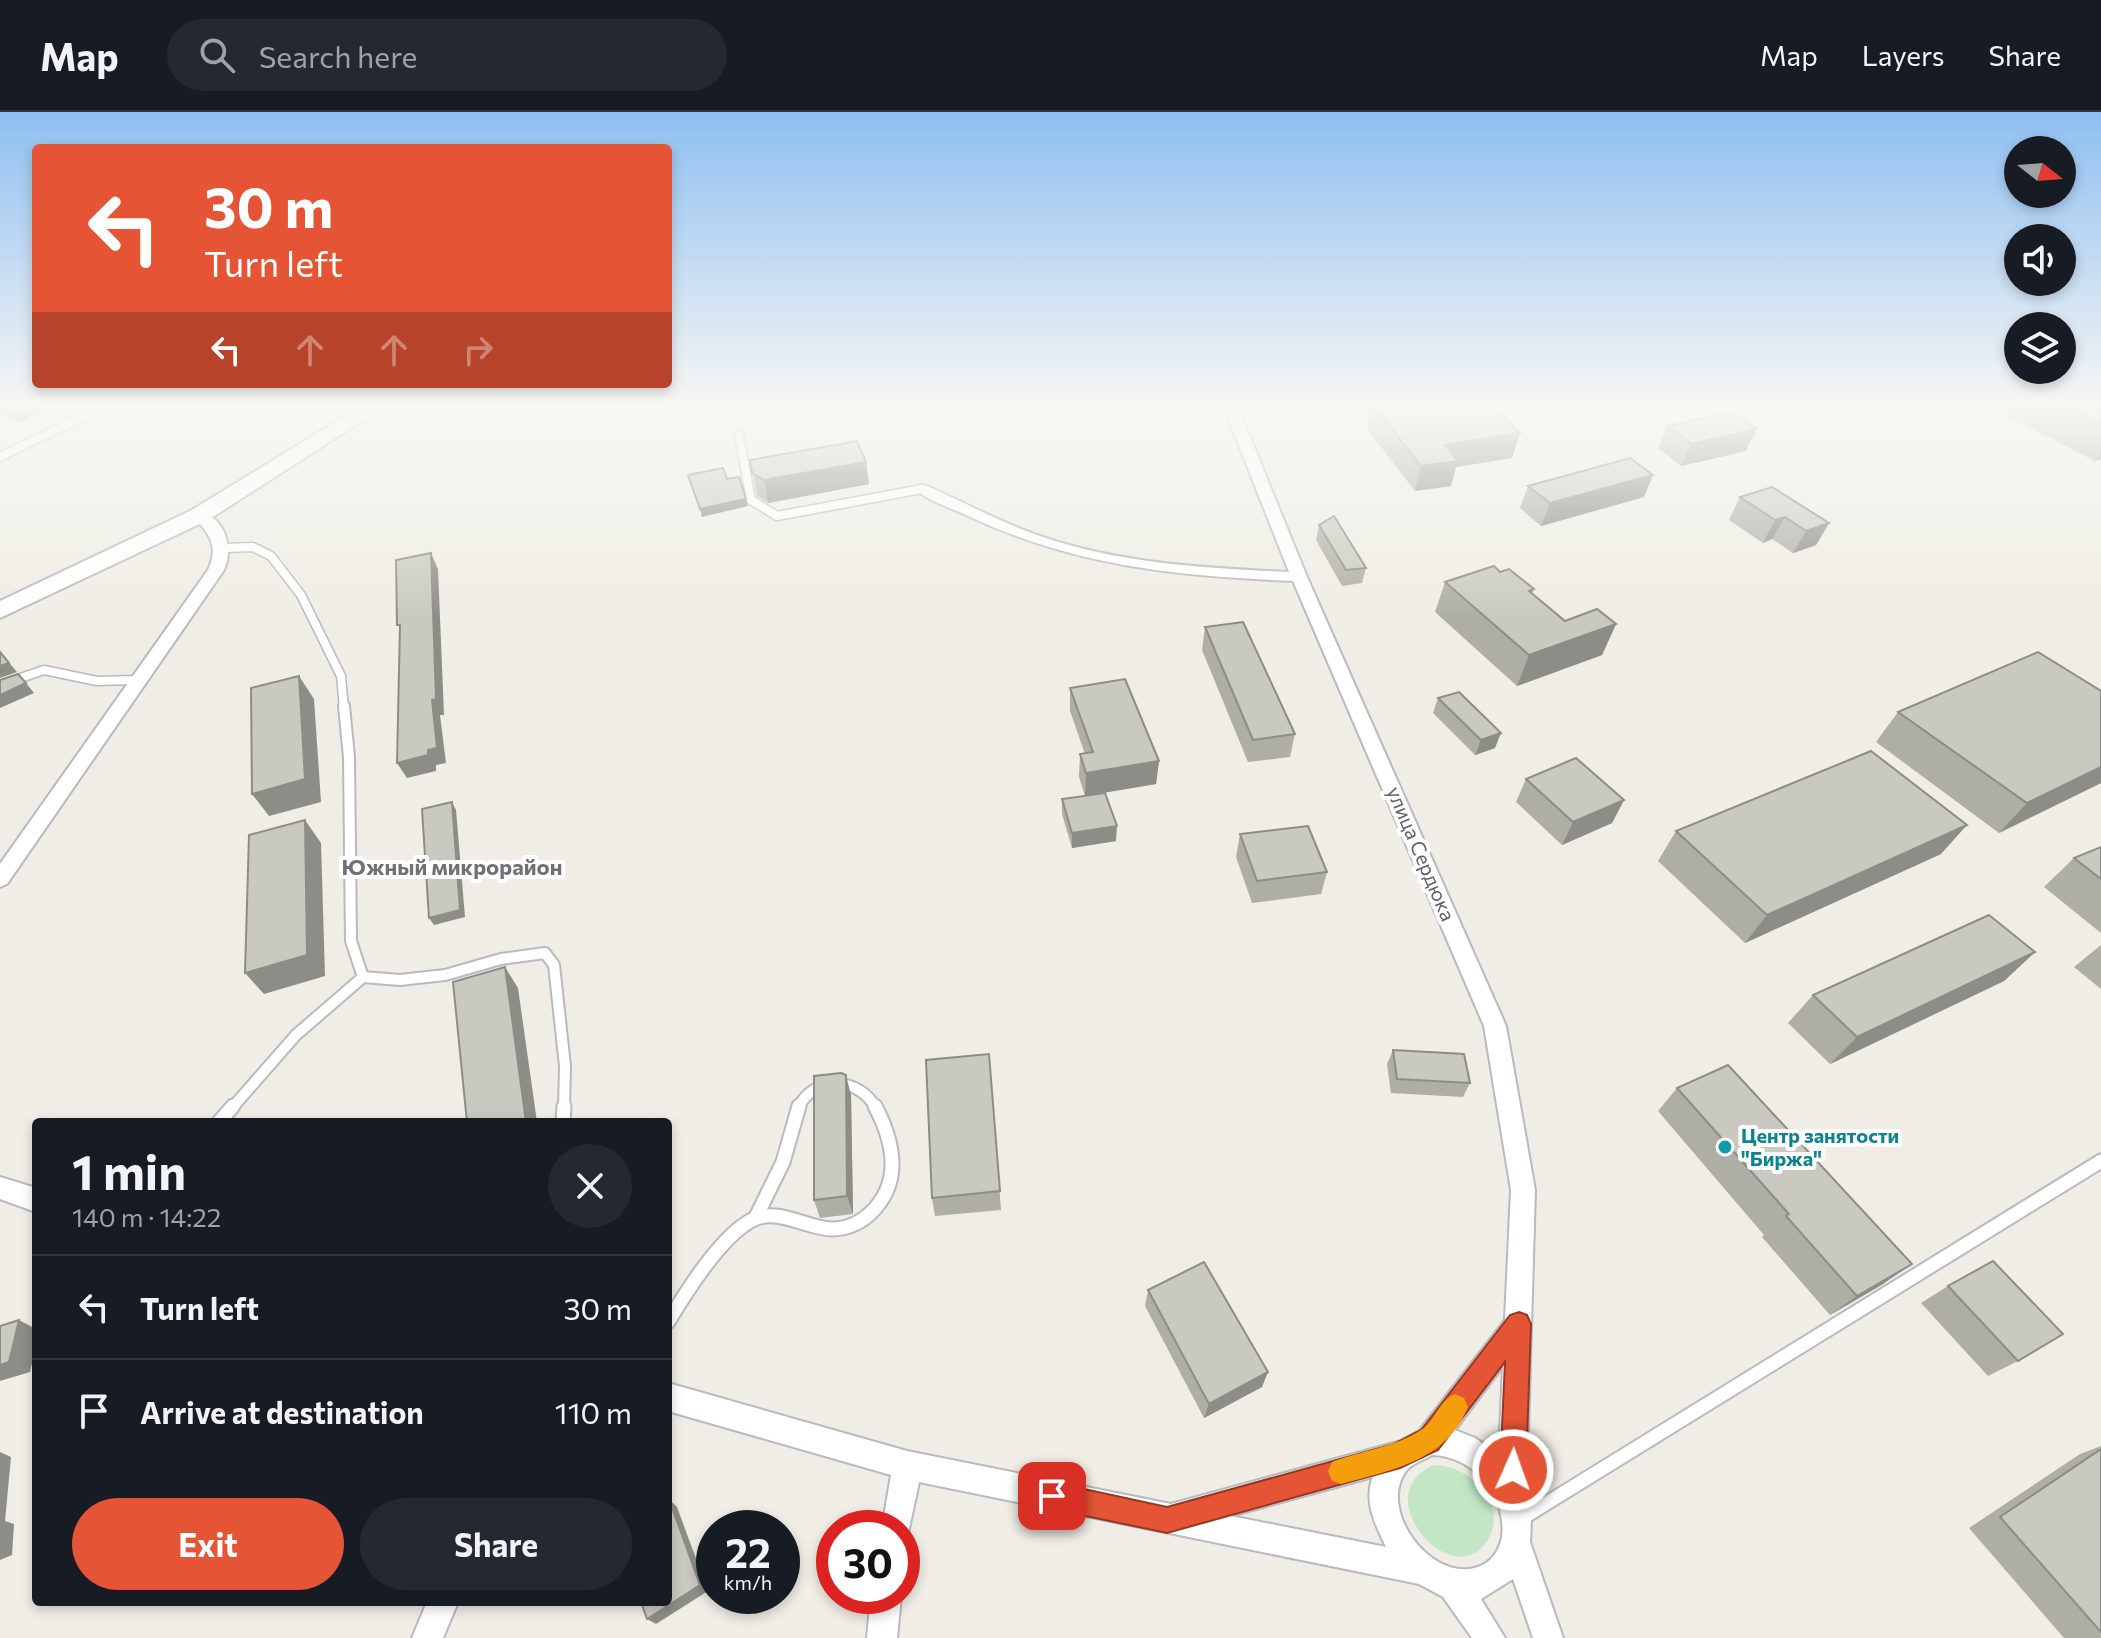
<!DOCTYPE html>
<meta charset="utf-8">
<style>
body{margin:0;font-family:Commissioner,sans-serif;background:#242831;color:#f1f3f6;height:100vh;display:flex;flex-direction:column;font-size:30px;white-space:nowrap}
*{box-sizing:border-box;margin:0}
p{font-size:26px;color:#9ea1a6}
.icon{flex:none;width:44px;height:44px;fill:none;stroke:currentColor;stroke-width:2;stroke-linecap:round;stroke-linejoin:round}
.map{position:relative;flex:1;overflow:hidden}
.panel{position:absolute;left:32px;top:1006px;width:640px;height:488px;display:flex;flex-direction:column;background:#171b24;border-radius:8px;box-shadow:0 4px 12px #0003}
.panel>*{flex:none}
.top-card{position:absolute;left:32px;top:32px;width:640px;height:244px;border-radius:8px;box-shadow:0 4px 12px #0003;background:#e55435;color:#fff;overflow:hidden}
.needle{width:52px;rotate:107deg}
.controls{position:absolute;left:2004px;top:24px;display:grid;gap:16px}
.controls a{display:grid;place-items:center;width:72px;height:72px;border-radius:50%;background:#171b24;box-shadow:0 4px 12px #0003;font-size:40px}
.speed{position:absolute;left:696px;top:1398px;display:flex;gap:16px;font-size:40px;font-weight:700;text-align:center}
.speed>*{display:grid;place-content:center;width:104px;height:104px;border-radius:50%;background:#171b24;box-shadow:0 4px 12px #0003;line-height:1}
.speed small{font-size:20px;font-weight:400}
.speed .limit{border:12px solid #d22;background:#fff;color:#111}
.pin{position:absolute;display:grid;place-items:center;width:68px;height:68px;color:#fff;margin:-34px;border-radius:16px;box-shadow:0 4px 12px #0006}
.me{position:absolute;width:88px;margin:-44px;rotate:2deg;stroke-linejoin:round;filter:drop-shadow(0 0 6px #0008)}
.turn{display:flex;align-items:center;gap:28px;height:168px;padding:0 40px;font-size:36px}
.turn .icon{width:104px;height:104px;stroke-width:2.5}
.turn b{display:block;font-size:56px;line-height:68px}
.lanes{display:flex;align-items:center;height:76px;padding:0 40px;background:#0003;justify-content:center;gap:40px;direction:ltr}
.lanes .off{opacity:.35}
.round{display:grid;place-items:center;flex:none;width:84px;height:84px;border-radius:42px;background:#242831}
.summary{display:flex;align-items:center;justify-content:space-between;height:136px;padding:0 40px}
h1{font-size:48px;font-weight:700;line-height:60px}
.button{display:flex;gap:16px;margin-top:auto;padding:16px 40px}
.button a{flex:1;height:92px;border-radius:48px;background:#e55435;color:#fff;font-size:32px;font-weight:700;line-height:92px;text-align:center}
.button a+a{background:#242831;color:#f1f3f6}
ul{padding:0;list-style:none}
li{display:flex;align-items:center;gap:24px;height:104px;padding:0 40px;border-top:2px solid #363941}
li div{flex:1}
li b{display:block;font-size:30px}
li em{font-style:normal}
header{display:flex;align-items:center;gap:48px;box-sizing:border-box;height:112px;padding:0 40px;background:#171b24;border-bottom:2px solid #363941}
header strong{font-size:38px}
nav{display:flex;gap:44px;margin-inline-start:auto;font-size:28px}
.search{width:560px;height:72px;background:#242831;display:flex;align-items:center;gap:20px;box-sizing:border-box;padding:0 28px;border-radius:44px;color:#9ea1a6;font-size:30px}
.map>svg:first-child{display:block}
</style>
<header>
<strong>Map</strong>
<div class="search"><svg class="icon" aria-label="search" viewBox="0 0 24 24"><circle cx="10" cy="10" r="6"/><path d="M15 15l6 6"/></svg>Search here</div>
<nav><a>Map</a><a>Layers</a><a>Share</a></nav>
</header>
<div class="map">
<svg width="2101" height="1526" viewBox="0 0 2101 1526">
<rect width="100%" height="100%" fill="#efede5"/>
<path fill="#e0dfd9" d="M 62,293 L 182,293 L 173,297 L 123,302 L 105,311 Z"/>
<path fill="#c2e6c6" d="M 1434,1353 C 1470,1353 1510,1393 1487,1429 C 1452,1483 1365,1382 1434,1353 Z"/>
<g fill="none" stroke-linecap="round" stroke-linejoin="round">
<defs>
<g id="service-far2">
<path d="M 739,323 L 751,388 L 777,404 L 922,377"/>
<path d="M 0,345 L 107,293"/>
<path d="M 224,436 L 253,435 L 271,444 L 301,483 L 341,564 L 344,596"/>
<path d="M 0,573 L 44,558 L 97,569 L 136,568"/>
</g>
<g id="service-far1">
<path d="M 363,865 L 400,868 L 445,863 L 501,847 L 545,841 L 554,853 L 565,954 L 564,996"/>
<path d="M 232,996 L 296,923 L 363,865 L 351,829 L 349,645 L 344,594"/>
<path d="M 798,996 C 815,962 859,965 876,996"/>
</g>
<g id="service">
<path d="M 219,1010 L 233,994"/>
<path d="M 563,1010 L 564,994"/>
<path d="M 756,1105 L 783,1050 L 799,994"/>
<path d="M 668,1210 C 686,1180 722,1122 754,1107 C 779,1096 806,1116 831,1117 C 866,1117 892,1085 892,1052 C 892,1033 884,1011 875,994"/>
<path d="M 1521,1407 L 2101,1049"/>
</g>
<g id="minor">
<path d="M 1223,293 L 1237,293 L 1307,465 L 1506,914 L 1535,1078 L 1526,1388 L 1531,1408 L 1530,1430 L 1563,1526 L 1533,1526 L 1513,1467 L 1481,1487 L 1505,1526 L 1472,1526 L 1443,1485 L 1419,1472 L 919,1370 L 907,1426 L 902,1429 L 902,1416 L 882,1416 L 891,1363 L 668,1299 L 668,1271 L 907,1339 L 1171,1392 L 1401,1329 L 1419,1319 L 1505,1208 L 1511,1078 L 1484,914 L 1293,469 C 1175,464 1072,454 964,402 C 948,395 927,388 915,377 L 922,373 L 927,374 C 966,391 1005,413 1046,426 C 1124,452 1207,456 1289,460 ZM 1503,1254 L 1499,1343 L 1475,1326 L 1455,1318 ZM 1432,1343 C 1473,1344 1507,1383 1502,1425 C 1500,1435 1495,1445 1486,1451 C 1440,1480 1375,1402 1406,1359 C 1411,1352 1424,1348 1432,1343 ZM 1373,1365 C 1363,1389 1376,1414 1386,1435 L 1231,1404 Z"/>
<path d="M 200,399 C 225,407 234,435 224,458 L 7,772 L 0,775 L 0,752 L 208,458 C 220,432 208,422 193,403 Z"/>
<path d="M 0,1065 L 36,1076 L 36,1100 L 0,1087 Z"/>
<path d="M 871,1484 L 901,1484 L 897,1526 L 867,1526 Z"/>
<path d="M 427,1490 L 458,1490 L 443,1526 L 412,1526 Z"/>
</g>
<path id="secondary" d="M 363,293 L 387,293 L 208,408 L 0,506 L 0,489 L 192,398 Z"/>
</defs>
<use href="#service-far2" stroke="#b7babe" stroke-width="11"/>
<use href="#service-far1" stroke="#b7babe" stroke-width="14"/>
<use href="#service" stroke="#b7babe" stroke-width="17"/>
<use href="#minor" stroke="#b7babe" stroke-width="4"/>
<use href="#secondary" stroke="#b8bbc0" stroke-width="4"/>
<use href="#service-far2" stroke="#fff" stroke-width="8"/>
<use href="#service-far1" stroke="#fff" stroke-width="10"/>
<use href="#service" stroke="#fff" stroke-width="13"/>
<use href="#minor" fill="#fff" fill-rule="evenodd"/>
<use href="#secondary" fill="#fff" fill-rule="evenodd"/>
</g>
<g fill="#aeada6">
<path d="M 0,293 L 47,293 L 49,296 L 18,310 L 0,302 Z"/>
<path d="M 1361,293 L 1492,293 L 1512,346 L 1456,355 L 1451,374 L 1415,379 L 1367,317 L 1370,304 Z"/>
<path d="M 1986,293 L 2101,293 L 2101,347 L 2095,349 Z"/>
<path d="M 1667,314 L 1746,339 L 1681,354 L 1658,336 Z"/>
<path d="M 750,348 L 866,350 L 869,372 L 768,391 L 757,384 Z"/>
<path d="M 1653,363 L 1644,385 L 1541,414 L 1520,396 L 1528,374 Z"/>
<path d="M 1740,385 L 1829,411 L 1816,433 L 1793,441 L 1772,427 L 1763,431 L 1729,408 Z"/>
<path d="M 1319,413 L 1366,456 L 1362,471 L 1342,474 L 1316,428 Z"/>
<path d="M 1500,460 L 1534,477 L 1532,482 L 1565,509 L 1616,512 L 1602,543 L 1517,574 L 1435,500 L 1445,470 Z"/>
<path d="M 1205,515 L 1295,622 L 1290,645 L 1248,650 L 1202,538 Z"/>
<path d="M 1070,576 L 1159,649 L 1156,672 L 1095,682 L 1116,729 L 1072,736 L 1062,702 L 1062,687 L 1085,684 L 1079,665 L 1080,642 L 1085,642 L 1070,599 Z"/>
<path d="M 2101,579 L 2101,671 L 1999,721 L 1876,630 L 1898,600 Z"/>
<path d="M 1438,586 L 1495,636 L 1475,643 L 1433,601 Z"/>
<path d="M 1526,667 L 1624,688 L 1612,711 L 1562,733 L 1516,690 Z"/>
<path d="M 1676,719 L 1941,742 L 1745,831 L 1658,749 Z"/>
<path d="M 1240,722 L 1327,760 L 1321,782 L 1252,791 L 1236,745 Z"/>
<path d="M 2101,735 L 2101,821 L 2044,775 L 2074,746 Z"/>
<path d="M 2101,833 L 2101,877 L 2074,855 Z"/>
<path d="M 2035,840 L 2004,869 L 1830,952 L 1788,911 L 1813,883 Z"/>
<path d="M 1393,938 L 1470,971 L 1463,985 L 1391,981 L 1387,952 Z"/>
<path d="M 989,942 L 1001,1098 L 935,1104 L 932,1086 Z"/>
<path d="M 1677,976 L 1883,1172 L 1830,1203 L 1762,1125 L 1764,1123 L 1658,999 Z"/>
<path d="M 851,983 L 853,1102 L 820,1106 L 814,1088 Z"/>
<path d="M 1948,1174 L 2018,1249 L 1988,1264 L 1921,1191 Z"/>
<path d="M 1148,1178 L 1262,1275 L 1204,1306 L 1145,1194 Z"/>
<path d="M 2101,1334 L 2101,1526 L 2064,1526 L 1969,1416 L 2080,1342 Z"/>
</g>
<g fill="#8d8d87">
<path d="M 6,293 L 47,293 L 49,296 L 18,310 Z"/>
<path d="M 1757,317 L 1746,339 L 1681,354 L 1691,332 Z"/>
<path d="M 1520,321 L 1512,346 L 1456,355 L 1451,374 L 1415,379 L 1421,354 L 1445,333 Z"/>
<path d="M 2101,340 L 2101,347 L 2095,349 Z"/>
<path d="M 866,350 L 869,372 L 768,391 L 764,368 Z"/>
<path d="M 1653,363 L 1644,385 L 1541,414 L 1550,391 Z"/>
<path d="M 746,387 L 748,394 L 702,405 L 700,397 Z"/>
<path d="M 1785,405 L 1772,427 L 1763,431 L 1775,408 Z"/>
<path d="M 1829,411 L 1816,433 L 1793,441 L 1806,419 Z"/>
<path d="M 431,441 L 438,457 L 444,603 L 440,603 L 446,651 L 436,653 L 436,659 L 407,666 L 397,651 L 428,638 L 432,588 Z"/>
<path d="M 1616,512 L 1602,543 L 1517,574 L 1529,543 Z"/>
<path d="M 0,540 L 17,560 L 0,566 Z"/>
<path d="M 299,564 L 314,587 L 321,690 L 269,704 L 252,682 Z"/>
<path d="M 26,571 L 34,581 L 0,596 L 0,583 Z"/>
<path d="M 1501,621 L 1495,636 L 1475,643 L 1481,628 Z"/>
<path d="M 1159,649 L 1156,672 L 1085,684 L 1086,661 Z"/>
<path d="M 2101,655 L 2101,671 L 1999,721 L 2027,691 Z"/>
<path d="M 1624,688 L 1612,711 L 1562,733 L 1573,710 Z"/>
<path d="M 452,690 L 456,698 L 465,805 L 434,813 L 429,806 Z"/>
<path d="M 305,708 L 321,731 L 325,864 L 264,882 L 245,861 Z"/>
<path d="M 1967,713 L 1941,742 L 1745,831 L 1767,803 Z"/>
<path d="M 1117,714 L 1116,729 L 1072,736 L 1072,721 Z"/>
<path d="M 2035,840 L 2004,869 L 1830,952 L 1857,925 Z"/>
<path d="M 505,855 L 518,876 L 537,1010 L 526,1010 Z"/>
<path d="M 846,963 L 851,983 L 853,1102 L 847,1084 Z"/>
<path d="M 1912,1152 L 1883,1172 L 1830,1203 L 1857,1184 Z"/>
<path d="M 19,1208 L 36,1217 L 36,1235 L 30,1260 L 0,1269 L 0,1253 Z"/>
<path d="M 1268,1260 L 1262,1275 L 1204,1306 L 1209,1292 Z"/>
<path d="M 0,1340 L 11,1345 L 5,1409 L 14,1412 L 12,1443 L 0,1448 Z"/>
<path d="M 669,1387 L 677,1395 L 708,1479 L 656,1512 L 647,1507 Z"/>
</g>
<g fill="#cac9c1" stroke="#8d8d87" stroke-width="2">
<path d="M 1373,293 L 1492,293 L 1520,321 L 1445,333 L 1458,349 L 1421,354 Z"/>
<path d="M 2062,293 L 2101,293 L 2101,312 Z"/>
<path d="M 1732,300 L 1757,317 L 1691,332 L 1667,314 Z"/>
<path d="M 857,329 L 866,350 L 764,368 L 752,361 L 750,348 Z"/>
<path d="M 1630,346 L 1653,363 L 1550,391 L 1528,374 Z"/>
<path d="M 723,356 L 727,367 L 739,365 L 746,387 L 700,397 L 688,363 Z"/>
<path d="M 1772,375 L 1829,411 L 1806,419 L 1785,405 L 1775,408 L 1740,385 Z"/>
<path d="M 1334,404 L 1366,456 L 1346,458 L 1319,413 Z"/>
<path d="M 431,441 L 436,587 L 432,588 L 437,636 L 428,638 L 428,643 L 397,651 L 400,513 L 397,513 L 396,448 Z"/>
<path d="M 1494,454 L 1500,460 L 1509,457 L 1534,477 L 1529,479 L 1565,509 L 1597,497 L 1616,512 L 1529,543 L 1445,470 Z"/>
<path d="M 1243,510 L 1295,622 L 1253,628 L 1205,515 Z"/>
<path d="M 0,540 L 9,551 L 0,554 Z"/>
<path d="M 2038,540 L 2101,579 L 2101,655 L 2027,691 L 1898,600 Z"/>
<path d="M 18,562 L 26,571 L 0,583 L 0,568 Z"/>
<path d="M 299,564 L 305,667 L 252,682 L 251,576 Z"/>
<path d="M 1125,567 L 1159,649 L 1086,661 L 1080,642 L 1093,640 L 1070,576 Z"/>
<path d="M 1459,580 L 1501,621 L 1481,628 L 1438,586 Z"/>
<path d="M 1871,639 L 1967,713 L 1767,803 L 1676,719 Z"/>
<path d="M 1576,646 L 1624,688 L 1573,710 L 1526,667 Z"/>
<path d="M 1105,681 L 1117,714 L 1072,721 L 1062,687 Z"/>
<path d="M 452,690 L 460,798 L 429,806 L 422,697 Z"/>
<path d="M 305,708 L 307,843 L 245,861 L 249,723 Z"/>
<path d="M 1308,714 L 1327,760 L 1257,769 L 1240,722 Z"/>
<path d="M 2101,735 L 2101,767 L 2074,746 Z"/>
<path d="M 1989,803 L 2035,840 L 1857,925 L 1813,883 Z"/>
<path d="M 505,855 L 526,1010 L 467,1010 L 453,870 Z"/>
<path d="M 1393,938 L 1464,942 L 1470,971 L 1397,967 Z"/>
<path d="M 989,942 L 1000,1079 L 932,1086 L 926,948 Z"/>
<path d="M 1728,953 L 1912,1152 L 1857,1184 L 1786,1104 L 1789,1102 L 1677,976 Z"/>
<path d="M 841,961 L 846,963 L 847,1084 L 814,1088 L 814,964 Z"/>
<path d="M 1993,1149 L 2063,1222 L 2018,1249 L 1948,1174 Z"/>
<path d="M 1204,1150 L 1268,1260 L 1209,1292 L 1148,1178 Z"/>
<path d="M 19,1208 L 9,1250 L 0,1253 L 0,1214 Z"/>
<path d="M 2101,1337 L 2101,1520 L 2000,1405 Z"/>
<path d="M 669,1387 L 700,1473 L 647,1507 L 641,1490 L 668,1490 L 668,1388 Z"/>
</g>
<linearGradient id="sky" x2="0" y2="1"><stop stop-color="#8ebff0"/><stop offset="0.58" stop-color="#f8f7f3"/><stop offset="1" stop-color="#f8f7f3" stop-opacity="0"/></linearGradient>
<rect width="2101" height="507" fill="url(#sky)"/>
<path fill="#e55435" stroke="#953722" stroke-width="2" d="M 1519,1200 L 1527,1203 L 1531,1212 L 1526,1358 L 1522,1367 L 1513,1371 L 1504,1367 L 1500,1358 L 1505,1250 L 1438,1338 L 1400,1356 L 1167,1421 L 1052,1397 L 1042,1393 L 1038,1384 L 1042,1374 L 1052,1370 L 1167,1395 L 1394,1332 L 1421,1318 L 1510,1203 Z"/>
<path fill="#f59e0b" d="M 1455,1282 L 1464,1286 L 1468,1295 C 1446,1349 1392,1358 1341,1372 L 1332,1369 L 1328,1359 L 1332,1350 C 1360,1339 1396,1335 1421,1318 C 1436,1309 1438,1289 1455,1282 Z"/>
<circle fill="#0f9aa8" stroke="#fff" stroke-width="3" cx="1725" cy="1035" r="8"/>
<g text-anchor="middle" stroke-width="8" stroke-linejoin="round" paint-order="stroke">
<g font-size="20" fill="#5d6065" stroke="#fff">
<text transform="translate(1421 742) rotate(67)" y="7">улица Сердюка</text>
</g>
<g font-size="20" font-weight="bold" fill="#0d838f" stroke="#fff" text-anchor="start">
<text x="1741" y="1031">Центр занятости<tspan x="1741" dy="23">"Биржа"</tspan></text>
</g>
<g font-size="22" font-weight="bold" fill="#6e7177" stroke="#fff">
<text x="452" y="763">Южный микрорайон</text>
</g>
</g>
</svg>
<div class="controls">
<a><svg class="needle" viewBox="-14 -14 28 28"><path d="M0-13l5 13h-10z" fill="#e53935"/><path d="M0 13l5-13h-10z" fill="#9ea1a6"/></svg></a>
<a><svg class="icon" aria-label="sound" viewBox="0 0 24 24"><path d="M4 9h4l5-4v14l-5-4H4zM17 9q2 3 0 6"/></svg></a>
<a><svg class="icon" aria-label="layers" viewBox="0 0 24 24"><path d="M12 4l9 5-9 5-9-5zM3 14l9 5 9-5"/></svg></a>
</div>
<div class="speed"><div>22<small>km/h</small></div><div class="limit">30</div></div>
<div class="pin" style="left:1052px;top:1384px;background:#d93025"><svg class="icon" aria-label="arrive" viewBox="0 0 24 24"><path d="M6 21V4h12l-3 4 3 4H6"/></svg></div>
<svg class="me" style="left:1513px;top:1358px" viewBox="-20 -20 40 40"><circle r="17" fill="#e55435" stroke="#fff" stroke-width="3"/><path d="M0-11L8 9 0 5-8 9z" fill="#fff"/></svg>
<div class="top-card">
<div class="turn"><svg class="icon" aria-label="left" viewBox="0 0 24 24"><path d="M17 20v-9H6M10 6l-5 5 5 5"/></svg><div><b>30 m</b>Turn left</div></div>
<div class="lanes"><svg class="icon" aria-label="left" viewBox="0 0 24 24"><path d="M17 20v-9H6M10 6l-5 5 5 5"/></svg><svg class="icon off" aria-label="ahead" viewBox="0 0 24 24"><path d="M12 20V5M6 11l6-6 6 6"/></svg><svg class="icon off" aria-label="ahead" viewBox="0 0 24 24"><path d="M12 20V5M6 11l6-6 6 6"/></svg><svg class="icon off" aria-label="right" viewBox="0 0 24 24"><path d="M7 20v-9h11M14 6l5 5-5 5"/></svg></div>
</div>
<section class="panel">
<div class="summary"><div><h1>1 min</h1><p>140 m · 14:22</p></div><a class="round"><svg class="icon" aria-label="close" viewBox="0 0 24 24"><path d="M6 6l12 12M18 6L6 18"/></svg></a></div>
<ul>
<li><svg class="icon" aria-label="left" viewBox="0 0 24 24"><path d="M17 20v-9H6M10 6l-5 5 5 5"/></svg><div><b>Turn left</b></div><em>30 m</em></li>
<li><svg class="icon" aria-label="arrive" viewBox="0 0 24 24"><path d="M6 21V4h12l-3 4 3 4H6"/></svg><div><b>Arrive at destination</b></div><em>110 m</em></li>
</ul>
<div class="button"><a>Exit</a><a>Share</a></div>
</section>
</div>
